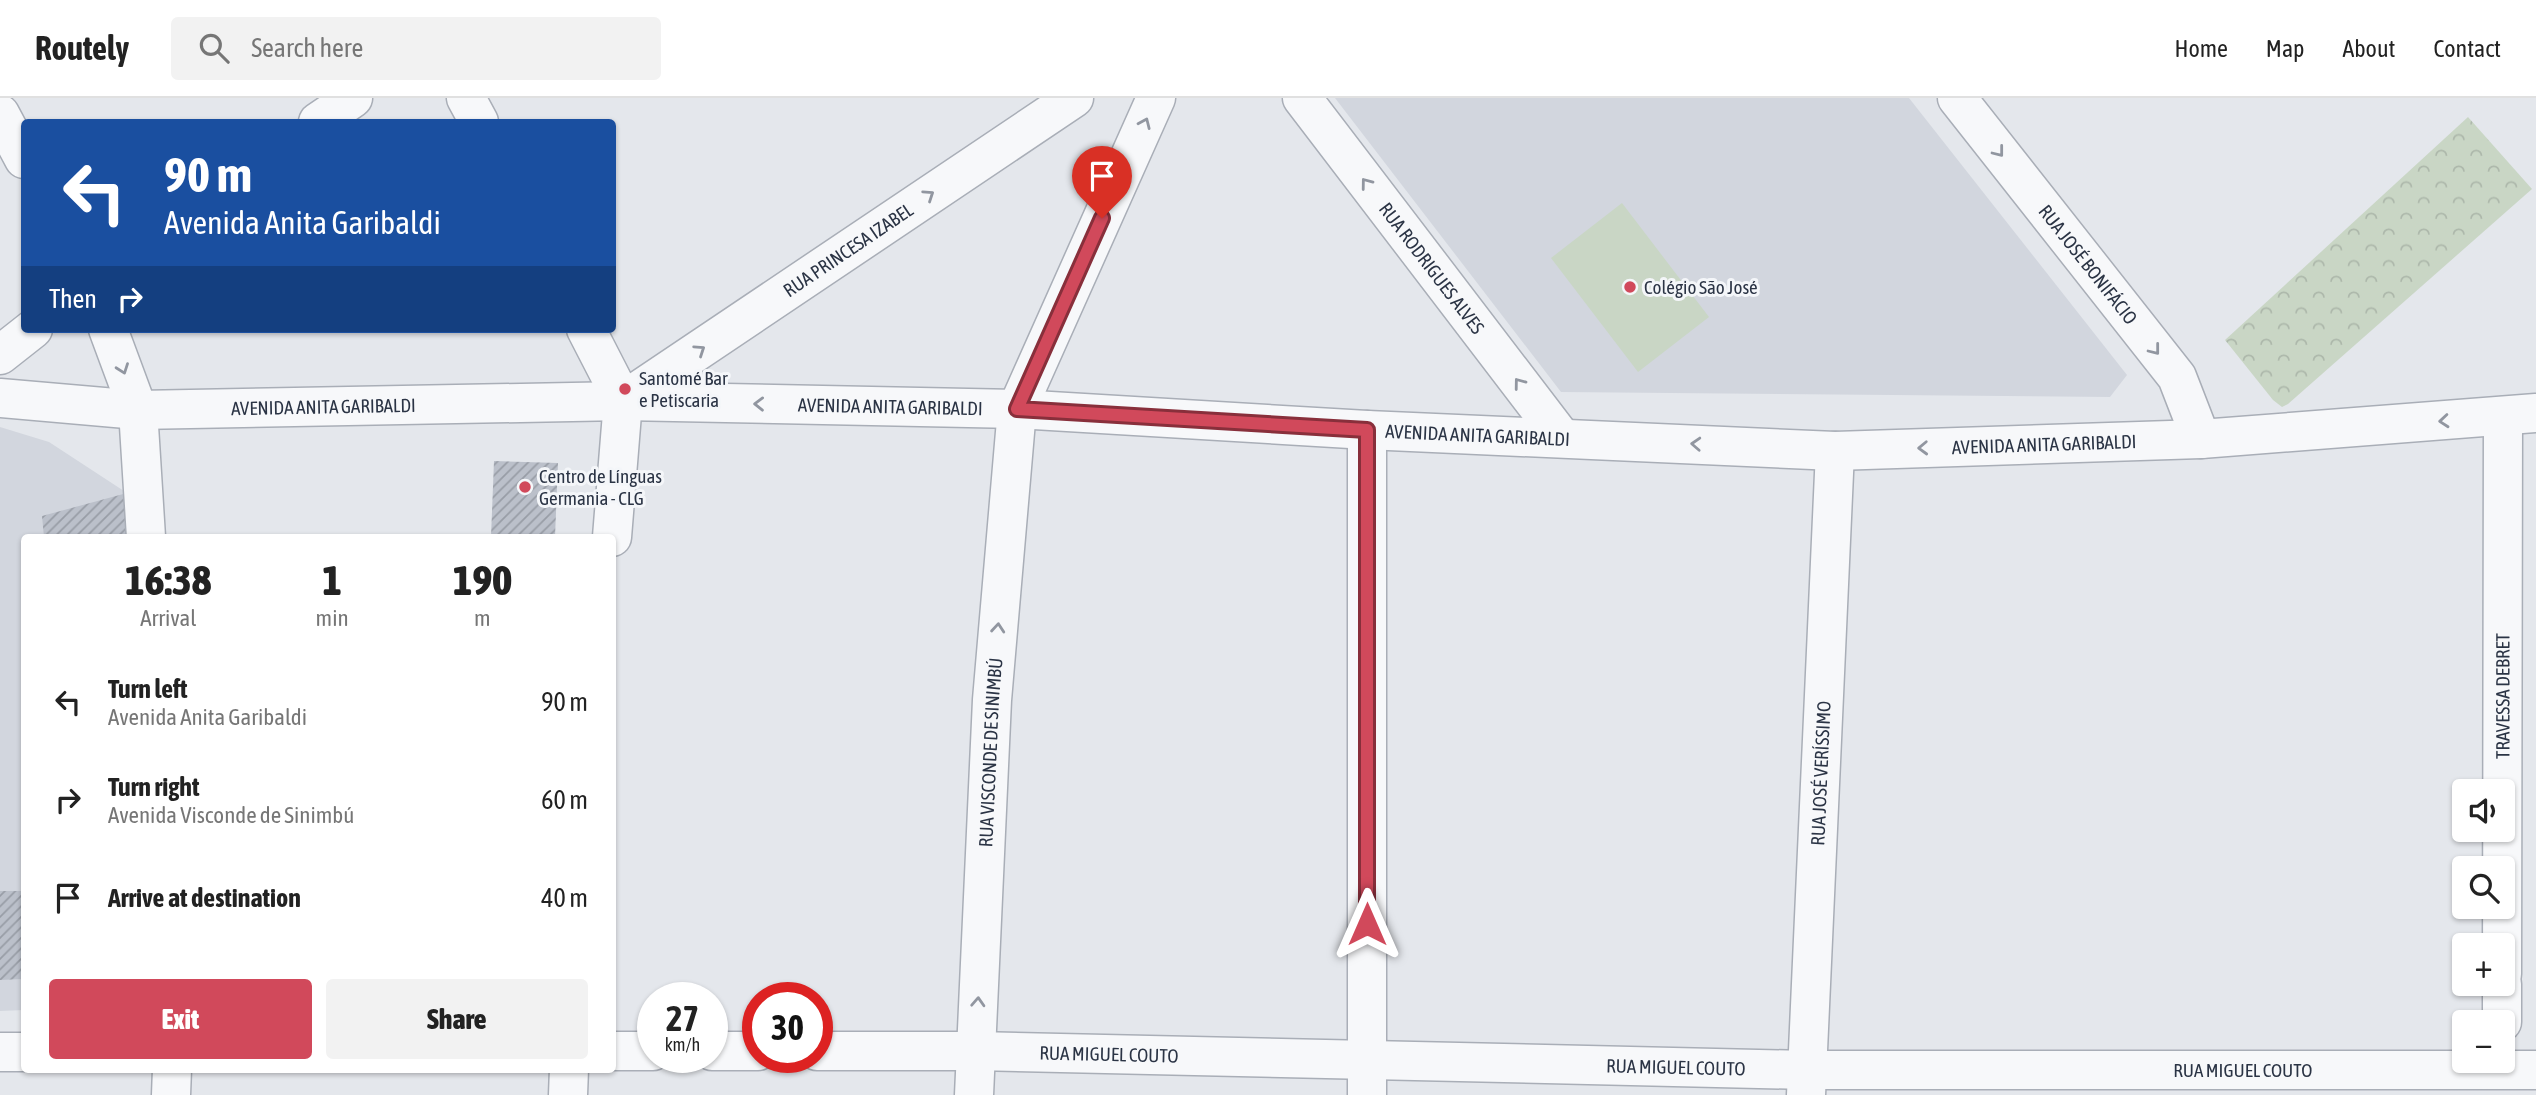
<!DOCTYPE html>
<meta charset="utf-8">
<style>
body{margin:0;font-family:"Asap Condensed",sans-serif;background:#f2f2f2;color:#222;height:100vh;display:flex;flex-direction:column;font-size:26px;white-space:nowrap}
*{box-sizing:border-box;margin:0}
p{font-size:23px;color:#767676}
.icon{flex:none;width:38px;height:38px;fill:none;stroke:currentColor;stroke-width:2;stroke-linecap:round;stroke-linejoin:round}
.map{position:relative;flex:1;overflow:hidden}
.sheet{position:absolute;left:21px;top:436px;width:595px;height:539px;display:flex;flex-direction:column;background:#fff;border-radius:7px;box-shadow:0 2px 5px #0004}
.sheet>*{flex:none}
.guide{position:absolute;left:21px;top:21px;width:595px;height:214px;border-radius:7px;box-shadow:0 2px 5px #0004;background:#1a4fa0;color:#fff;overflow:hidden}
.fabs{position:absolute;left:2452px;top:681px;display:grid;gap:14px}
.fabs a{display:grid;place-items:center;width:63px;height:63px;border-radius:7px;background:#fff;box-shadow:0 2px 5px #0004;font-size:35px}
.speed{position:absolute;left:637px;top:884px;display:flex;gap:14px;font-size:35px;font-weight:700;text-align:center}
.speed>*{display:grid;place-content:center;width:91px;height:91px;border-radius:50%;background:#fff;box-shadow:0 2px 5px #0004;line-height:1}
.speed small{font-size:18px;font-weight:400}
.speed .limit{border:10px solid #d22;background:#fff;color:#111}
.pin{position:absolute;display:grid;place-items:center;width:60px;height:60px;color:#fff;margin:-72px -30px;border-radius:50% 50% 50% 0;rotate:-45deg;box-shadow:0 0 7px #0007}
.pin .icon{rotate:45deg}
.me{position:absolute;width:77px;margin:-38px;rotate:0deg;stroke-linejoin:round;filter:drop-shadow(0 0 5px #0008)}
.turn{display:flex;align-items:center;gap:24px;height:147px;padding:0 28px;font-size:32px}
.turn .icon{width:91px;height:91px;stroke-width:2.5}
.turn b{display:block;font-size:49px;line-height:60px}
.then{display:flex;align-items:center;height:66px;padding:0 28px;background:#0003;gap:14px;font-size:26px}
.eta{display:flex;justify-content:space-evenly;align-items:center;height:119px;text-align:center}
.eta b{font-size:42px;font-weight:800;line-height:49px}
.button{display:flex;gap:14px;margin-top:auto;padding:14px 28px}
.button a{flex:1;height:80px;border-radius:7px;background:#d1495b;color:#fff;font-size:28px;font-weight:800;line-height:80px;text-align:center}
.button a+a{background:#f2f2f2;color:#222}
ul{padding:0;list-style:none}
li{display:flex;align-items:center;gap:21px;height:98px;padding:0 28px}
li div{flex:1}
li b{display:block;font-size:26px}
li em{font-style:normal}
header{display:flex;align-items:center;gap:42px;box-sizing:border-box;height:98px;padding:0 35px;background:#fff;border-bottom:2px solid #e0e0e0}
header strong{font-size:33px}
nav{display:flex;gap:38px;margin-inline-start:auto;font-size:24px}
.search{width:490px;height:63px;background:#f2f2f2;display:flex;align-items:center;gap:18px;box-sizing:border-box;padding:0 24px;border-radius:7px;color:#767676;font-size:26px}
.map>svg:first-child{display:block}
</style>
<header>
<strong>Routely</strong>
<div class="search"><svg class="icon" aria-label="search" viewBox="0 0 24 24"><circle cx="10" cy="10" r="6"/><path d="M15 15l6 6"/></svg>Search here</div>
<nav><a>Home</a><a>Map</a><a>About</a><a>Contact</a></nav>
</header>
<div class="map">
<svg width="2536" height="997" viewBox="0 0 2536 997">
<defs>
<pattern id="park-crowns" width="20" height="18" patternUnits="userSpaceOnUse" patternTransform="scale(1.75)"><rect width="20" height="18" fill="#c9d6c5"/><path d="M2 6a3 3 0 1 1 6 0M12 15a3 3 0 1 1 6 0" fill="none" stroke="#adb8ab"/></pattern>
<pattern id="building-hatch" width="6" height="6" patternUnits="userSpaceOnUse" patternTransform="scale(1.75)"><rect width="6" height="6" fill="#bbc0ca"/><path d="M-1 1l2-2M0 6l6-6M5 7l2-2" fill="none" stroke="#989da6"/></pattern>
</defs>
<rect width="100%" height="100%" fill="#e4e7ec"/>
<g fill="#d2d6de">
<path d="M 1335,0 L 1909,0 L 2127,277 L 2110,299 L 1561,294 Z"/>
<path d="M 0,329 L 49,344 L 127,395 L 130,439 L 24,439 L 24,912 L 0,913 Z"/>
</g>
<path fill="#c9d6c5" d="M 1622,105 L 1709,219 L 1638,274 L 1551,160 Z"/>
<path fill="url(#park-crowns)" d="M 2468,19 L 2532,91 L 2288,306 L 2282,309 L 2273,302 L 2225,242 Z"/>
<g fill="url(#building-hatch)">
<path d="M 494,363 L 558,365 L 555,439 L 491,439 Z"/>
<path d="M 127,395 L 130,439 L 44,439 L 42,418 Z"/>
<path d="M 0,793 L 24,793 L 23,881 L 0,882 Z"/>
</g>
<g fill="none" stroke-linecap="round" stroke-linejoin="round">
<defs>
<g id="minor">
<path d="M 466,0 L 479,24"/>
<path id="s1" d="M 1302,0 L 1561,339"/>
<path id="s2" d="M 1957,0 L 2177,279 L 2201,341"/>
<path d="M 0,16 L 24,61"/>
<path d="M 318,24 L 353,0"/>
<path d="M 108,231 L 138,312 L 146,439"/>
<path d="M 586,231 L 623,303"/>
<path d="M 0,257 L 33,231"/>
<path id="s3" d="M 0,300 L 138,312 L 623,303 L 1017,311 L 1367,332 L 1835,353 L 2201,341 L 2536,315"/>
<path id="s4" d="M 623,303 L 1074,0"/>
<path d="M 1367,332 L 1367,997"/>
<path d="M 612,439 L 623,303"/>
<path id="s5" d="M 2502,876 L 2503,318"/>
<path d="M 2502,924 L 2502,886"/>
<path d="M 612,953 L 653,953"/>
<path d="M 712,953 L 758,953"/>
<path id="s6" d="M 817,953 L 975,953 L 1807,972 L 2536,972"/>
<path d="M 0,954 L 24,954"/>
<path d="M 171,997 L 172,971"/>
<path d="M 568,997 L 569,971"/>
<path id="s7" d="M 974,997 L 992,602 L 1017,311 L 1156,0"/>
<path id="s8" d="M 1806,997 L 1835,353"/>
</g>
</defs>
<use href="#minor" stroke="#a9aeb7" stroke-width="41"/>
<use href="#minor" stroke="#f7f8fa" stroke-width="38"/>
</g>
<defs><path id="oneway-chevron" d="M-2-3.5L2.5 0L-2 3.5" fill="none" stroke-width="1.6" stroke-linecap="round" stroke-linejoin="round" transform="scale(1.75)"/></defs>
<g stroke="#9196a0">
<use href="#oneway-chevron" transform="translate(1145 25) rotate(-66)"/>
<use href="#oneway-chevron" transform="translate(1999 54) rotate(52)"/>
<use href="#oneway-chevron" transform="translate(1366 85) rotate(-127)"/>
<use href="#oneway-chevron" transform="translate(929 97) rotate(-34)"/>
<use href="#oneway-chevron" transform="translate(700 252) rotate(-34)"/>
<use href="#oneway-chevron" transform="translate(2155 252) rotate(52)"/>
<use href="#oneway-chevron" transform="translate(123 271) rotate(70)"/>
<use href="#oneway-chevron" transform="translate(1519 285) rotate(-127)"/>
<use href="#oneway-chevron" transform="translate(759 306) rotate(-179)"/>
<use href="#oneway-chevron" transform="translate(2444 323) rotate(175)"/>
<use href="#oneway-chevron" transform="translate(1696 346) rotate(-177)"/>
<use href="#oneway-chevron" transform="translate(1923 350) rotate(178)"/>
<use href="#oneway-chevron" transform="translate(998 530) rotate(-85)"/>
<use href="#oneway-chevron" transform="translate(978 904) rotate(-87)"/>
</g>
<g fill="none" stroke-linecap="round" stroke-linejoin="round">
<defs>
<path id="route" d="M 1102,120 L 1017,311 L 1367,332 L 1367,826"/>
</defs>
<use href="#route" stroke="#882f3b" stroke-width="18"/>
<use href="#route" stroke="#d1495b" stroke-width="12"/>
</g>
<g fill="#d1495b" stroke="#f4f6f9" stroke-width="2.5">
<circle cx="1630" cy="189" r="7"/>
<circle cx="625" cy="291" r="7"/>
<circle cx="525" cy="389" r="7"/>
</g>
<g text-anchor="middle" stroke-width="6" stroke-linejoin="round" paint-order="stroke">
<g font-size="19" fill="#2b3445" stroke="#f4f6f9">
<text dy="7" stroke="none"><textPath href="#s4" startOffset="271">RUA PRINCESA IZABEL</textPath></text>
<text dy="7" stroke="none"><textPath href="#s2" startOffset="212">RUA JOSÉ BONIFÁCIO</textPath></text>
<text dy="7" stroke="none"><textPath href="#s1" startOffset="214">RUA RODRIGUES ALVES</textPath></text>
<text dy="7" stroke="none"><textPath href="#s3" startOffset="324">AVENIDA ANITA GARIBALDI</textPath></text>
<text dy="7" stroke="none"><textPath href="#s3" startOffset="891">AVENIDA ANITA GARIBALDI</textPath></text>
<text dy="7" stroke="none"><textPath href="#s3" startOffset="1479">AVENIDA ANITA GARIBALDI</textPath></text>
<text dy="7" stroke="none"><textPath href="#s3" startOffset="2046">AVENIDA ANITA GARIBALDI</textPath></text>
<text dy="7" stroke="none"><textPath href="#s5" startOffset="278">TRAVESSA DEBRET</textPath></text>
<text dy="7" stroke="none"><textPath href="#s7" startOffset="343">RUA VISCONDE DE SINIMBÚ</textPath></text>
<text dy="7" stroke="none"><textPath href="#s8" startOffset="322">RUA JOSÉ VERÍSSIMO</textPath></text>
<text dy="7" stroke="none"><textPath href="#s6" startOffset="292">RUA MIGUEL COUTO</textPath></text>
<text dy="7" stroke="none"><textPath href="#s6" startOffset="859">RUA MIGUEL COUTO</textPath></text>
<text dy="7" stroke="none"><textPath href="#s6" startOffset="1426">RUA MIGUEL COUTO</textPath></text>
</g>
<g font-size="19" fill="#2b3445" stroke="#f4f6f9" text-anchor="start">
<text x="1644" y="196">Colégio São José</text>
<text x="639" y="287">Santomé Bar<tspan x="639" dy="22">e Petiscaria</tspan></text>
<text x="539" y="385">Centro de Línguas<tspan x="539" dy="22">Germania - CLG</tspan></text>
</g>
</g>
</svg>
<div class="fabs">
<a><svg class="icon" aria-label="sound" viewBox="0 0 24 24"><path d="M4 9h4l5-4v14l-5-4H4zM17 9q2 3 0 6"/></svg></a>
<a><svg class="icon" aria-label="search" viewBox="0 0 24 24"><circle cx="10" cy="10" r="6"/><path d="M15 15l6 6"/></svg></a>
<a>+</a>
<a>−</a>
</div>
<div class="speed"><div>27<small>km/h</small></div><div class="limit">30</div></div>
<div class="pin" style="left:1102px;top:120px;background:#d93025"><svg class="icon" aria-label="arrive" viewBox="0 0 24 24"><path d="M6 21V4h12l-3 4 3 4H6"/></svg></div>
<svg class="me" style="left:1367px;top:826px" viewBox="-20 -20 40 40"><path d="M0-17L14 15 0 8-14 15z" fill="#d1495b" stroke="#fff" stroke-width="4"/></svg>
<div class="guide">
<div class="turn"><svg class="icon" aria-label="left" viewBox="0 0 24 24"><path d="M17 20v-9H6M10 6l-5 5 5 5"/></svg><div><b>90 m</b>Avenida Anita Garibaldi</div></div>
<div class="then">Then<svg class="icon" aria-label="right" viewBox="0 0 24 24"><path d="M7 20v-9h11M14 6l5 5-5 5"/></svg></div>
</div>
<section class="sheet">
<div class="eta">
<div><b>16:38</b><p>Arrival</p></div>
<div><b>1</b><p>min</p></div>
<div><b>190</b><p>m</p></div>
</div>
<ul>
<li><svg class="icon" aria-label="left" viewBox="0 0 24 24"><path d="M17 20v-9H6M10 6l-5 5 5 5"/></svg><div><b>Turn left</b><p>Avenida Anita Garibaldi</p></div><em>90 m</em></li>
<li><svg class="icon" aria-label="right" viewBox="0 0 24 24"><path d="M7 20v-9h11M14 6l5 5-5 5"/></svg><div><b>Turn right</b><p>Avenida Visconde de Sinimbú</p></div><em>60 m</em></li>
<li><svg class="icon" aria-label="arrive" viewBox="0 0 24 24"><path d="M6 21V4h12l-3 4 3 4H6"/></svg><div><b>Arrive at destination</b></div><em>40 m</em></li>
</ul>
<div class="button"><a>Exit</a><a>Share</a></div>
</section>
</div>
